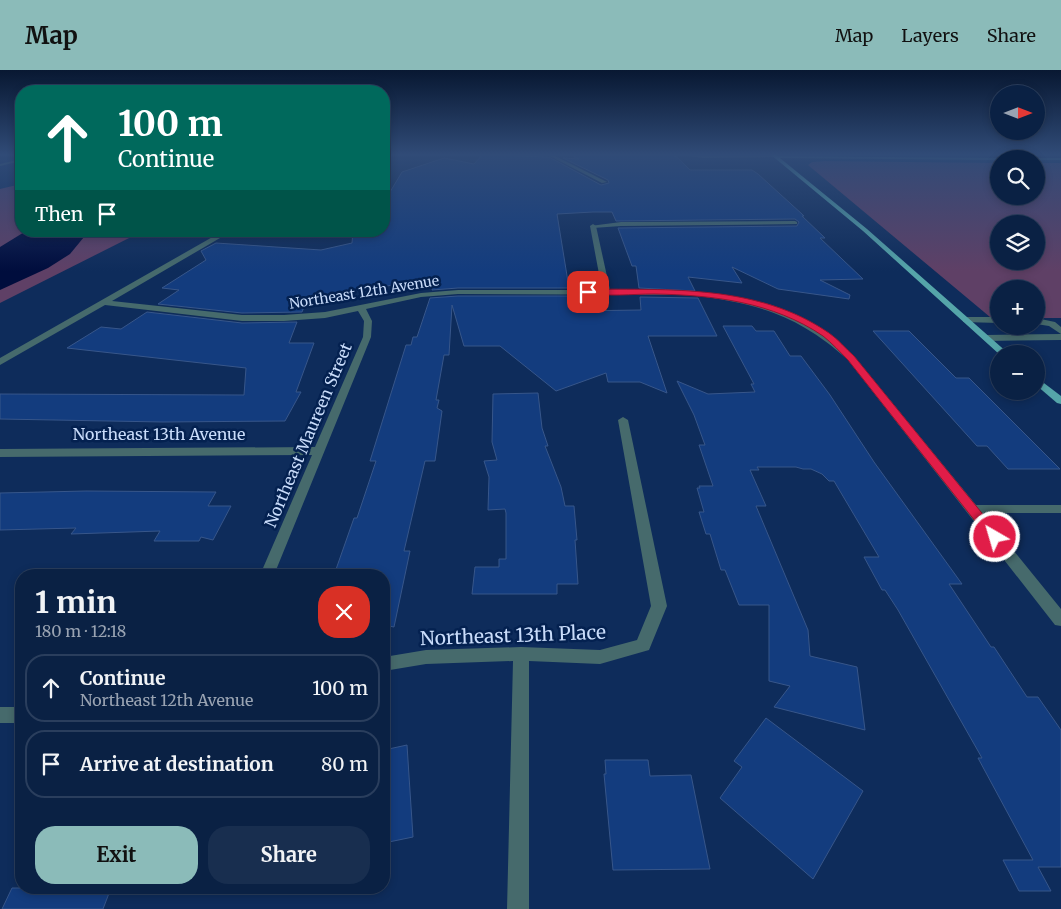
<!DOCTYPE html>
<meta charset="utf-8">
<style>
body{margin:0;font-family:Merriweather,serif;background:#182e4f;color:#f1f3f6;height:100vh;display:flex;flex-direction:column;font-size:19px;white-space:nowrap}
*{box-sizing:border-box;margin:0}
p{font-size:16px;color:#99a3b2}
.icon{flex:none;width:28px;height:28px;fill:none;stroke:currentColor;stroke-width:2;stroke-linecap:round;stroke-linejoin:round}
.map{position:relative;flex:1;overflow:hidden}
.sheet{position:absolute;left:15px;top:499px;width:375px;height:325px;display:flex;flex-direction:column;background:#0a2144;border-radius:20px;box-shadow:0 2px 8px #0003,0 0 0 1px #2a3e5d}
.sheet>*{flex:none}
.guide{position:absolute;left:15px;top:15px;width:375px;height:152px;border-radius:20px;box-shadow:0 2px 8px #0003,0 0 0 1px #2a3e5d;background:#00695c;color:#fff;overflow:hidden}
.needle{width:32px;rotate:90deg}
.fabs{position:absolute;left:990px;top:15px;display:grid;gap:10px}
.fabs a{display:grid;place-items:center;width:55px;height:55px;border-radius:50%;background:#0a2144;box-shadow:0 2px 8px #0003,0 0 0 1px #2a3e5d;font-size:25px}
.pin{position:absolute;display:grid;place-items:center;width:42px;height:42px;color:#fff;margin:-21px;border-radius:10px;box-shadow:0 2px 8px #0006}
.me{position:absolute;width:55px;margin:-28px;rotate:322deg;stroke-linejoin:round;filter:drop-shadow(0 0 4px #0008)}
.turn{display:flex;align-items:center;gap:18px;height:105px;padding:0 20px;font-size:22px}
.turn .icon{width:65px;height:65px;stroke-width:2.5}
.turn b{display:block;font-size:35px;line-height:42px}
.then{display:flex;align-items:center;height:48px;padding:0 20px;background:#0003;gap:10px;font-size:19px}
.round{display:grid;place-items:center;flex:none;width:52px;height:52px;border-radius:20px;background:#182e4f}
.summary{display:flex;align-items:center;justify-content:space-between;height:85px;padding:0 20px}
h1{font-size:30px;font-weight:700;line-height:38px}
.cta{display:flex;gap:10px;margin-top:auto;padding:10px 20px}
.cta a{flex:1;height:58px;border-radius:20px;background:#8bbbb9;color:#111;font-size:20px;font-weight:700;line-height:58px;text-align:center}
.cta a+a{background:#182e4f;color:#f1f3f6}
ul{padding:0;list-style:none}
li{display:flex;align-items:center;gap:15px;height:68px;margin:0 10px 8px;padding:0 10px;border:2px solid #2a3e5d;border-radius:20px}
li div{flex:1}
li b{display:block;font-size:19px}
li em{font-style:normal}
header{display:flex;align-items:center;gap:30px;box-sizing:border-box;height:70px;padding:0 25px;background:#8bbbb9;color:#111}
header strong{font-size:24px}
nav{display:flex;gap:28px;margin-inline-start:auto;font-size:18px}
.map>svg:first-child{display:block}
</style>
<header>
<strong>Map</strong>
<nav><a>Map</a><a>Layers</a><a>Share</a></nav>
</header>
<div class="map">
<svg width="1061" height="839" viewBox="0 0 1061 839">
<rect width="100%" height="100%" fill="#0e2c5b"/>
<g fill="#5f4066" fill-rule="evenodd">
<path d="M 825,91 L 999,93 L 999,126 L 1036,126 L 1036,93 L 1061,93 L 1061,248 L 1036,248 L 1036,219 L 999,219 L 999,247 L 990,247 L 808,95 L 812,92 ZM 999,154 L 1036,154 L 1036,191 L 999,191 Z"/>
<path d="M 21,114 L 21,161 L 143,161 L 0,233 L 0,119 Z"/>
</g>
<path fill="#000d3d" d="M 26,161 L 84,161 L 84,167 L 70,184 L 48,198 L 0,220 L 0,177 Z"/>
<g fill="#133c7e" stroke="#37568a">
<path d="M 569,84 L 669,84 L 677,87 L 690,100 L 752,100 L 758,104 L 802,144 L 804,146 L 802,146 L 825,168 L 820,168 L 863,209 L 820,210 L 850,225 L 849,229 L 778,219 L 732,197 L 742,213 L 688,207 L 695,221 L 639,218 L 636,196 L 632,196 L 618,158 L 797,156 L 799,152 L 795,149 L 616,151 L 612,142 L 593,142 L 557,144 L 569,218 L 458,218 L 432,220 L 436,208 L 307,229 L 302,242 L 242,243 L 158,234 L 179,220 L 162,218 L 206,190 L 201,181 L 216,173 L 321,180 L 352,173 L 353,161 L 384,161 L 384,132 L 402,102 L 444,88 L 474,94 L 482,85 L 549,87 L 601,115 L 609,113 L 608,110 L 563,88 L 579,89 Z"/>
<path d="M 458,226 L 570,226 L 572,241 L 641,240 L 640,227 L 698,228 L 717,266 L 648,266 L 667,323 L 640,312 L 608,312 L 606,303 L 556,321 L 500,276 L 464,276 L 452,235 L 449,285 L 444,285 L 436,330 L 439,330 L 437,338 L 442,341 L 435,391 L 425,391 L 404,481 L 410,481 L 394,557 L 384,555 L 384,505 L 334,505 L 354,448 L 357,448 L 376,391 L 370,391 L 406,275 L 411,275 L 413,267 L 417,267 L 430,228 Z"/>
<path d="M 147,242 L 242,253 L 297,252 L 289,273 L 314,273 L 296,322 L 301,322 L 285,351 L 163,352 L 0,349 L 0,324 L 244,325 L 246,298 L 67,278 L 101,257 L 121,259 Z"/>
<path d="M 723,256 L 752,256 L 756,261 L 774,261 L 790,286 L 801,286 L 830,325 L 874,392 L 962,514 L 949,514 L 991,577 L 994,577 L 1027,627 L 1038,627 L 1061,660 L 1061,797 L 1038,797 L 1051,821 L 1019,821 L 1003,790 L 1033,790 L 978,688 L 982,688 L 898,540 L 885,520 L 882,520 L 864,487 L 879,487 L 834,411 L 829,411 L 822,404 L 811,399 L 803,399 L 796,397 L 757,397 L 759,400 L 750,400 L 766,436 L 756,436 L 808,560 L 810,586 L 857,597 L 865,660 L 774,637 L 790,616 L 769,611 L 769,535 L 739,535 L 725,500 L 721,500 L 710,464 L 706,464 L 699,442 L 704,442 L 697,418 L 700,418 L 699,416 L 713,416 L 699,375 L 705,375 L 694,345 L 677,311 L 708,324 L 755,322 L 751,314 L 754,314 Z"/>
<path d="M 873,261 L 909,261 L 956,308 L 969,308 L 1060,399 L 1008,399 L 987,376 L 977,376 Z"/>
<path d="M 538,323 L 542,358 L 548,376 L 545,376 L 561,417 L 565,436 L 574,436 L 577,470 L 575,470 L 578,514 L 557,514 L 557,524 L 472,524 L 475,497 L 499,497 L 499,489 L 506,489 L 506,443 L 505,439 L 488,440 L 489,407 L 484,391 L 497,390 L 492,372 L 493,324 Z"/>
<path d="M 86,421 L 216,422 L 208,436 L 231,436 L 213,470 L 201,467 L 199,471 L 154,471 L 160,461 L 71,464 L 76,458 L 0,460 L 0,423 Z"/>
<path d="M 766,648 L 863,721 L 813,809 L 720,728 L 742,697 L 734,691 Z"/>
<path d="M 407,675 L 413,767 L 384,773 L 384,680 Z"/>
<path d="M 605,690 L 648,690 L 650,706 L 691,705 L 710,799 L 613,800 L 604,704 L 606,704 Z"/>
<path d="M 12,818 L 111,818 L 103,839 L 2,839 Z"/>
</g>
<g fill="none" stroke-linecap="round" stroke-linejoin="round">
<g fill="#466a6c" fill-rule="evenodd">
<path d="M 389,84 L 394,84 L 384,89 L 384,86 Z"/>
<path d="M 546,84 L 551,84 L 607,112 L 602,113 Z"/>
<path d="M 795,151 L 797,152 L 797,154 L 621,156 L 593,158 L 590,156 L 621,152 Z"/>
<path d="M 966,247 L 999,247 L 999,253 L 963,252 L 963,248 Z"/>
<path d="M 1036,248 L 1055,252 L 1061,257 L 1061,264 L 1049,256 L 1036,254 Z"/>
<path d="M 1061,264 L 1061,270 L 986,271 L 982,268 L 986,265 Z"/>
</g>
<g fill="#466a6c" fill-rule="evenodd">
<path d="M 671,84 L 776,86 L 778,87 L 704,88 Z"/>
<path d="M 21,89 L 21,91 L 0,96 L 0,94 Z"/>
<path d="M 593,154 L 596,156 L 610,220 C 704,221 780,219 854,286 L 976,435 L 1061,435 L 1061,443 L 983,443 L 1061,539 L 1061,556 L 1055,555 L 848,290 C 799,245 756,233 691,225 L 458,224 L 421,227 L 366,239 L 372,251 L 371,267 L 274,505 L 260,505 L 312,385 L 0,387 L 0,379 L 315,377 L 363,267 L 364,251 L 358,241 L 325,248 L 284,251 L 242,251 L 105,235 L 0,295 L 0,288 L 223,161 L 232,161 L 112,231 L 242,245 L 284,245 L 325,242 L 421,223 L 458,220 L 602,220 L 590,156 Z"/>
<path d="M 623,347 L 628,350 L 667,536 L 649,580 L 600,594 L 529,591 L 529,839 L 507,839 L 513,591 L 426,594 L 384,601 L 384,587 L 426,580 L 521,577 L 600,580 L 637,570 L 651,536 L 618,350 Z"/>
<rect x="0" y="637" width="21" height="16"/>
</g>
<g fill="#4f8c8f" fill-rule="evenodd">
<path d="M 776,86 L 1001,88 L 1003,89 L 999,89 L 999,90 L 774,88 Z"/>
<path d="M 1036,88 L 1061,88 L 1061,90 L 1036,90 L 1034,89 Z"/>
</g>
<g fill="#55a5a9" fill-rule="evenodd">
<path d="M 770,84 L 775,84 L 867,159 L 1009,284 L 999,284 L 863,161 Z"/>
<path d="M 1036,307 L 1061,326 L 1061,334 L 1057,333 L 1036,315 Z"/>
</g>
</g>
<linearGradient id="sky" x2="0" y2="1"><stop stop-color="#081832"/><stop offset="0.42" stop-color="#304b77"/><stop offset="1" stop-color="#304b77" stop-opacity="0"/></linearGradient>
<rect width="1061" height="201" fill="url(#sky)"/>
<path fill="#e11d48" stroke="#92132f" d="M 588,219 C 669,220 758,214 829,263 C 838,269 846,279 854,286 L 999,464 L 1001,467 L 999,470 L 990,470 L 848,290 C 840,282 832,273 823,266 C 773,232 713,225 654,224 C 632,224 607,227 585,223 L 585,220 Z"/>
<g text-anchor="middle" stroke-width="5" stroke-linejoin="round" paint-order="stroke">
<g font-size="14" fill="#c9dcfa" stroke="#042150">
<text transform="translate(364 222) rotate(-9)" y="5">Northeast 12th Avenue</text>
</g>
<g font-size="16" fill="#c9dcfa" stroke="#042150">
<text x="159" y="370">Northeast 13th Avenue</text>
<text transform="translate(308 365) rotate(-67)" y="6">Northeast Maureen Street</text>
</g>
<g font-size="19" fill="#c9dcfa" stroke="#042150">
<text transform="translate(513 565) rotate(-2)" y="7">Northeast 13th Place</text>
</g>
</g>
</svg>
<div class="fabs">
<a><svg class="needle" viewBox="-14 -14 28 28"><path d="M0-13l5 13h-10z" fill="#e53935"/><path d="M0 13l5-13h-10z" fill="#99a3b2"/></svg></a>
<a><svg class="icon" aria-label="search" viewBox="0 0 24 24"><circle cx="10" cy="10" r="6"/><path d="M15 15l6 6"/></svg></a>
<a><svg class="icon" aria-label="layers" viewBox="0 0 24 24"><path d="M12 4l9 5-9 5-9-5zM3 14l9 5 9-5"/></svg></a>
<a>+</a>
<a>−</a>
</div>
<div class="pin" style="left:588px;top:222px;background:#d93025"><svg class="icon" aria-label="arrive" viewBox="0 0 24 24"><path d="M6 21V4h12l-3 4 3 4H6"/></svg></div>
<svg class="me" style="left:995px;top:467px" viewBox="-20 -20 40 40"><circle r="17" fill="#e11d48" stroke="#fff" stroke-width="3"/><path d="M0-11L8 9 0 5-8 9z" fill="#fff"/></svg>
<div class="guide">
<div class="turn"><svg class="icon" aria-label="ahead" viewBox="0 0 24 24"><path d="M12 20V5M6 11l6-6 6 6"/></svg><div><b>100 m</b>Continue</div></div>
<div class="then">Then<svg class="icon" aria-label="arrive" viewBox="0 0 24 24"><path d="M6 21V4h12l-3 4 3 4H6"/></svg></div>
</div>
<section class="sheet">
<div class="summary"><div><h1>1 min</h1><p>180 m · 12:18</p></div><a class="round" style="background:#d93025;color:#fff"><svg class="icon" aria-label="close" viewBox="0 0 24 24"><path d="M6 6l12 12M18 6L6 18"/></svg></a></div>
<ul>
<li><svg class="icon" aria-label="ahead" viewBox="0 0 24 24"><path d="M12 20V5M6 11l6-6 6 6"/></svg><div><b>Continue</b><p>Northeast 12th Avenue</p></div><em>100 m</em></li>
<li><svg class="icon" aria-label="arrive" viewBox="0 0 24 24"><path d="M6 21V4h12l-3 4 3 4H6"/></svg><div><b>Arrive at destination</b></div><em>80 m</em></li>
</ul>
<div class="cta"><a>Exit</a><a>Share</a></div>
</section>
</div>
